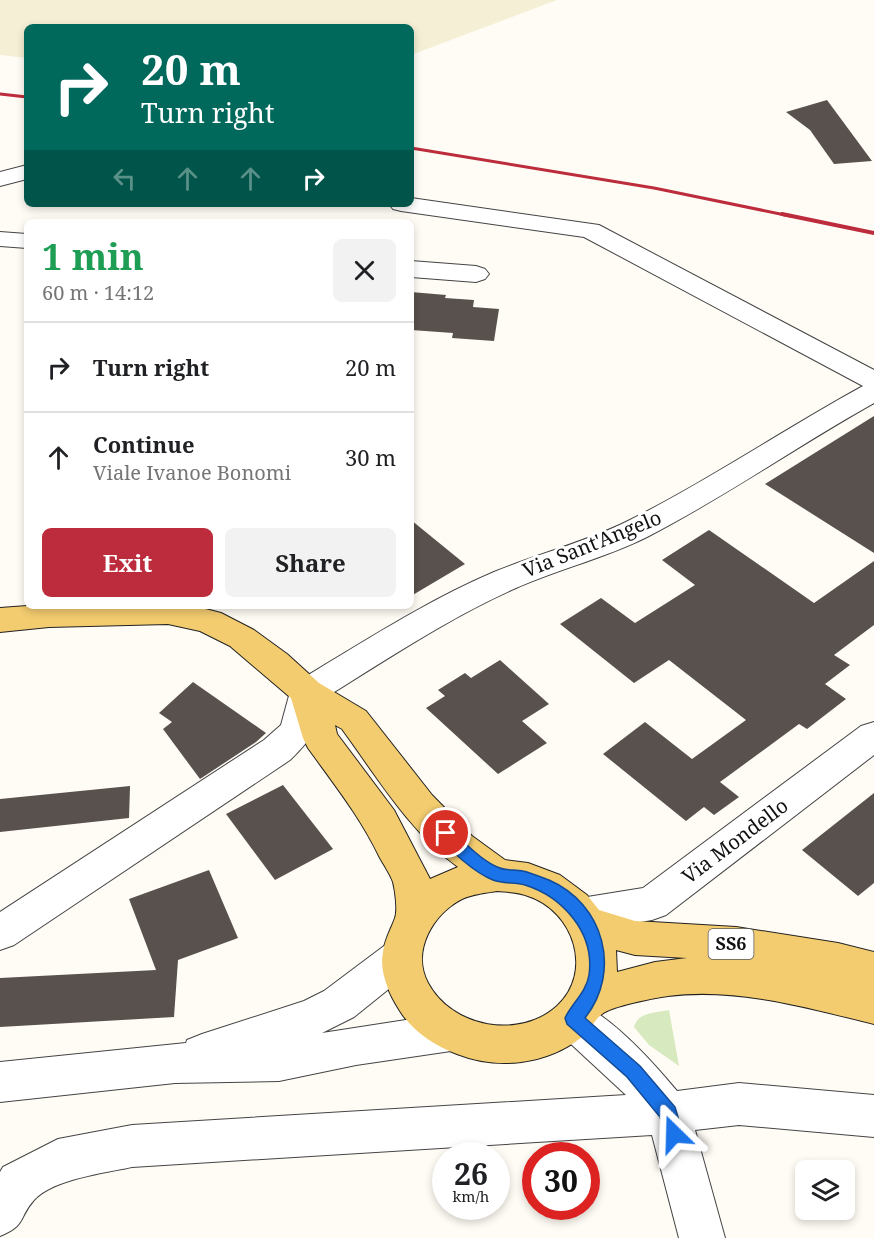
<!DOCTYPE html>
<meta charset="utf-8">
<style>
body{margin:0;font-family:"Noto Serif",serif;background:#f2f2f2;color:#202124;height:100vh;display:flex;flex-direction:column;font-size:22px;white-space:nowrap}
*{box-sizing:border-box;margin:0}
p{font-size:20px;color:#757577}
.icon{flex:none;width:33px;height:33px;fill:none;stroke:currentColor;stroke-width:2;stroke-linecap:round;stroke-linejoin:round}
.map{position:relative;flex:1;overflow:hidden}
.drawer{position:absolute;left:24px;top:219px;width:390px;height:390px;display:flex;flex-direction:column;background:#fff;border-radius:9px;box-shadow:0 3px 9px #0003}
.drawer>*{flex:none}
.top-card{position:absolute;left:24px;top:24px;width:390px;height:183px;border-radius:9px;box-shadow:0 3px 9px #0003;background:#00695c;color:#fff;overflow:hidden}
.fabs{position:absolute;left:795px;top:1160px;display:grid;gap:12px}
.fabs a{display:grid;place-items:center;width:60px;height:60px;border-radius:9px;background:#fff;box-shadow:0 3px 9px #0003;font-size:30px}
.speed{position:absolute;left:432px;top:1142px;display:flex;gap:12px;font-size:30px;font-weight:700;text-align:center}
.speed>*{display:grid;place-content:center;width:78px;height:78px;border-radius:50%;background:#fff;box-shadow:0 3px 9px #0003;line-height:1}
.speed small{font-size:15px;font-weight:400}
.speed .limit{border:9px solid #d22;background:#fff;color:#111}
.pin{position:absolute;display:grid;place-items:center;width:51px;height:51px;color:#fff;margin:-26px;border:3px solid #fff;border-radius:50%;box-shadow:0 2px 6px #0007}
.me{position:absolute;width:66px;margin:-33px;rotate:338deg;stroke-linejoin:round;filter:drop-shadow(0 0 4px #0008)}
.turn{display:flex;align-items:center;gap:21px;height:126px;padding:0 18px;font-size:27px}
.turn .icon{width:78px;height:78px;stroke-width:2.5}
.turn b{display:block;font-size:42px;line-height:51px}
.lanes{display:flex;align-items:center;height:57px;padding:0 18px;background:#0003;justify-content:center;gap:30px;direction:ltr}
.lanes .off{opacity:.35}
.round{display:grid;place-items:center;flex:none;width:63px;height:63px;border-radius:9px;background:#f2f2f2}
.overview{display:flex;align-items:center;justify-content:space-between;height:102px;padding:0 18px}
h1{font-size:36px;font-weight:700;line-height:45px;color:#1e9e55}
.button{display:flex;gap:12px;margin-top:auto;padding:12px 18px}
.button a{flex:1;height:69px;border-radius:9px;background:#bd2c3c;color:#fff;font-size:24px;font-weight:700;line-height:69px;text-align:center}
.button a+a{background:#f2f2f2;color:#202124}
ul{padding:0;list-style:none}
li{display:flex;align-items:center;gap:18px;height:90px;padding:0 18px;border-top:2px solid #e0e0e0}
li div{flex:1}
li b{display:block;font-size:22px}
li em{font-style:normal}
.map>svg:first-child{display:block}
</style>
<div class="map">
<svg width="874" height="1238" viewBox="0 0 874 1238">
<rect width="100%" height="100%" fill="#fffcf5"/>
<path fill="#f5f0d5" d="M 0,0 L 557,0 L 411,55 L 411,27 L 27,27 L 27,58 L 0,55 Z"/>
<path fill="#d7e9be" d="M 669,1010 L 679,1066 L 649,1045 L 634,1027 C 638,1012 655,1013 669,1010 Z"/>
<g fill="#59514d">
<path d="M 827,100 L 872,161 L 834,164 L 810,130 L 786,112 Z"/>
<path d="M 411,292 L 446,295 L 445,298 L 474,300 L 473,307 L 499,309 L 494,341 L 452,338 L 453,333 L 411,330 Z"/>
<path d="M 874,416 L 874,553 L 765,484 Z"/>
<path d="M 411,520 L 465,564 L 411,596 Z"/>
<path d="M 709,530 L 814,603 L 874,561 L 874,625 L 834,655 L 850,665 L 825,684 L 846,699 L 807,729 L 799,724 L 720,782 L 739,797 L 714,815 L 704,807 L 686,821 L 603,754 L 645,722 L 692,759 L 746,720 L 669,660 L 634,683 L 560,624 L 601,598 L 635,623 L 695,585 L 662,560 Z"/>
<path d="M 500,660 L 549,704 L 522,721 L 547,743 L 498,774 L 426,708 L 445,696 L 438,690 L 465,673 L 471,678 Z"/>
<path d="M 193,682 L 266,733 L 256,742 L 200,779 L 163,729 L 172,722 L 159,713 Z"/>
<path d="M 283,785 L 333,849 L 275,880 L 226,814 Z"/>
<path d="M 130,786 L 129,818 L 0,832 L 0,799 Z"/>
<path d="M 874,793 L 874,883 L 858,896 L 802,850 Z"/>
<path d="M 209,870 L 238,938 L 178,960 L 174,1017 L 0,1027 L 0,978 L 156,970 L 129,899 Z"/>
</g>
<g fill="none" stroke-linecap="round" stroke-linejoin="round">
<defs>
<g id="minor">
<path d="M 27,165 L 27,179 L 0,186 L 0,172 Z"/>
<path d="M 411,198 L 599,225 L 874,370 L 874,403 C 797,446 725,497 647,537 C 605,558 559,569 516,588 C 448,618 386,660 323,699 C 315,731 314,737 290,760 L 14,945 L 0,950 L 0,912 L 264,740 L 281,725 L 290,692 L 295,683 C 360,644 424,602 494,572 C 537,554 583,543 626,522 C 708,481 783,430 863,386 L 584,237 L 401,211 L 393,209 L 389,204 L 411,204 Z"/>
<path d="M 0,232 L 27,234 L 27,248 L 0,246 Z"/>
<path d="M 411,261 L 476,266 L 485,269 L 489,274 L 485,279 L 476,282 L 411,277 Z"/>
<path d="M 874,722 L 874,755 L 666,915 L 652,920 L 581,932 L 567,927 L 561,915 L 567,903 L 581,898 L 643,888 L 861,726 Z"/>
<path d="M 402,937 L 416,943 L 422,955 L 416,967 L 354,1017 L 322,1033 L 451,1013 L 466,1019 L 472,1032 L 466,1045 L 451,1051 L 356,1065 L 279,1081 L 175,1083 L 0,1102 L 0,1062 L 186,1043 L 187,1040 L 202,1034 L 304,1001 L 324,991 L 388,943 Z"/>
<path d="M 573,1000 C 610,1014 652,1061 677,1091 L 739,1083 L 874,1095 L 874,1137 L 739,1125 L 695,1130 L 725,1238 L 679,1238 L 652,1135 L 132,1167 C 105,1173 53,1179 34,1200 C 18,1218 27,1225 0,1236 L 0,1172 L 3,1167 L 58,1139 L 132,1125 L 626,1095 L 558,1032 L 552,1019 L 558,1006 Z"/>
</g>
<path id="major" d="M 27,606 L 194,606 L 221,613 L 254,630 L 287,654 L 319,683 L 366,711 L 432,795 L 472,836 L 505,860 L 528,863 L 560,875 L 587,895 L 599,910 L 635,921 L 736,927 L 838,943 L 874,952 L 874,1024 C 809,1008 736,987 668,996 C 654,998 612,1006 602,1014 C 594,1020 590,1031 582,1037 C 546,1065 498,1070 457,1054 C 435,1046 413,1032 400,1011 C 389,994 379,972 383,952 C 385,939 391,929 395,918 C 398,910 395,890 393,882 C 390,874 384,865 380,858 C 361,818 334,784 308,748 L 303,738 L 291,698 L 230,646 L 200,631 L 168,624 L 49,627 L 0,632 L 0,608 ZM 335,725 L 342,729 C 377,777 410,832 458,867 L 430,879 L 394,810 L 337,734 ZM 497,891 C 507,892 519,892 528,896 C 574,911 594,972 557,1006 C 520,1040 452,1028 428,983 C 411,951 433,914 462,899 C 473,894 485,893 497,891 ZM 616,950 L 635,955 L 687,958 L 655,962 L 617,972 Z"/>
</defs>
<use href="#minor" stroke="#444" stroke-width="2"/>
<use href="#major" stroke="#222" stroke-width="2"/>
<use href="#minor" fill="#fff" fill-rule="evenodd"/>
<use href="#major" fill="#f3cc70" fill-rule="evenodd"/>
<g stroke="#bd2c3c" stroke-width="3">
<path d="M 0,94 L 27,97"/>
<path d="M 411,148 L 654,188 L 790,216"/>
</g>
<path stroke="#bd2c3c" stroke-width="4" d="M 782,214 L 874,233"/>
</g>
<path fill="#1a73e8" stroke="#114b97" stroke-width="1.5" d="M 446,827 C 453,830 457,836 463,841 C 472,850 488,864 500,868 C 507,871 516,869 523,871 C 531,873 541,877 549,880 C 604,904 622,971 585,1018 L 640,1066 L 675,1107 L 683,1134 L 680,1140 L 674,1142 L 667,1140 L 660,1117 L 627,1077 L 567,1024 L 565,1018 C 572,1003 586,993 589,975 C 595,933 563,897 525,885 C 515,882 503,884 493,880 C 477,874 446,849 438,833 L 440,829 Z"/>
<g text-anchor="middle" stroke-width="6" stroke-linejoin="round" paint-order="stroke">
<rect fill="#fff" stroke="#585858" stroke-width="1.5" x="708.5" y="929" width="45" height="30" rx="4.5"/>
<g font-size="18" font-weight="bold" fill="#111">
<text x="731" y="950">SS6</text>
</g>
<g font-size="20" fill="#111" stroke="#fff">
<text transform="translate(592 544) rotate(-22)" y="7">Via Sant'Angelo</text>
<text transform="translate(735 841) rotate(-37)" y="7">Via Mondello</text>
</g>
</g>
</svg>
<div class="fabs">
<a><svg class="icon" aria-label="layers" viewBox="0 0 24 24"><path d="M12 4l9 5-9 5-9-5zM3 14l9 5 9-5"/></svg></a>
</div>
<div class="speed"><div>26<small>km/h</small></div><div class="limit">30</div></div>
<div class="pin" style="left:446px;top:833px;background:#d93025"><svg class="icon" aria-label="arrive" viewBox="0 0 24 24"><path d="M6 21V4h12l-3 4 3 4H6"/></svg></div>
<svg class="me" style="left:674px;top:1134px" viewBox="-20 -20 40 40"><path d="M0-17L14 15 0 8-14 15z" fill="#1a73e8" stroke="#fff" stroke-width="4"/></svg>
<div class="top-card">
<div class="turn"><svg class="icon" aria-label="right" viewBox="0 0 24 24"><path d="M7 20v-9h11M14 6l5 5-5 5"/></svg><div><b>20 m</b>Turn right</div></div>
<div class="lanes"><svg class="icon off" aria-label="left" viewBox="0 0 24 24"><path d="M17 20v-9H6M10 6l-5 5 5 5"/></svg><svg class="icon off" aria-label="ahead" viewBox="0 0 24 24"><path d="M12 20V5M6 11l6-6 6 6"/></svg><svg class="icon off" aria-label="ahead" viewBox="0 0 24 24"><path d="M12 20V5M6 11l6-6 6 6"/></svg><svg class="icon" aria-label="right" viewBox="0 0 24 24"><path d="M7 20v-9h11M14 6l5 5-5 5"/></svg></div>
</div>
<section class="drawer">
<div class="overview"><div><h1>1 min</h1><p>60 m · 14:12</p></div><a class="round"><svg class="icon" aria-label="close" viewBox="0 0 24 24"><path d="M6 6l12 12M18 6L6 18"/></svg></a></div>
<ul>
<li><svg class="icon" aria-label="right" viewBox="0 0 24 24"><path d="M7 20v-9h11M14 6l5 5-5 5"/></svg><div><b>Turn right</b></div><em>20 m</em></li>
<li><svg class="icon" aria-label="ahead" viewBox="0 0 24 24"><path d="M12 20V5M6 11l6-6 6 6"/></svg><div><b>Continue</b><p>Viale Ivanoe Bonomi</p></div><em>30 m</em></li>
</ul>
<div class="button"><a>Exit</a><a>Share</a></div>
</section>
</div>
